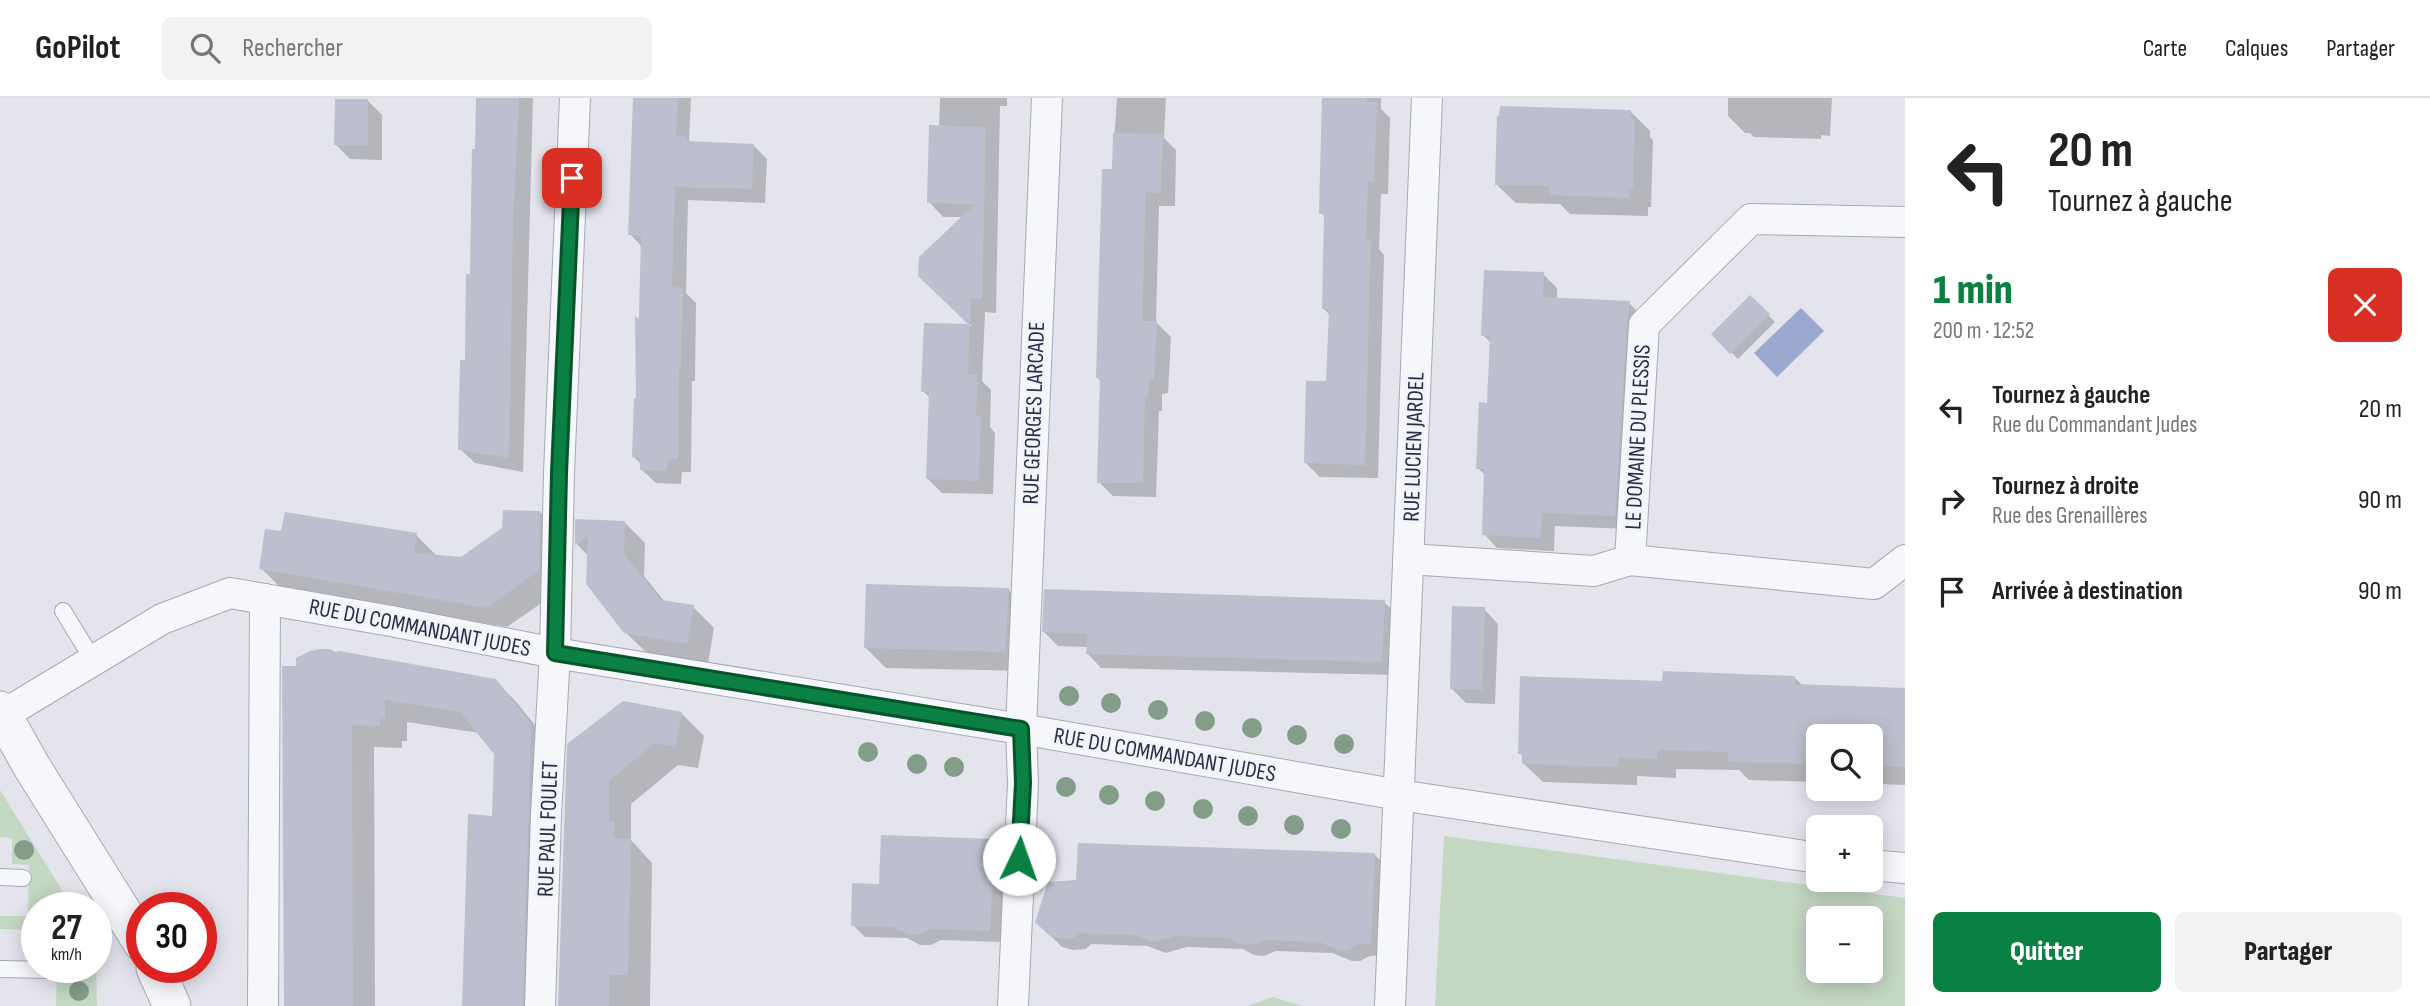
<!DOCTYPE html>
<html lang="fr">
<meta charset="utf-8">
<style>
body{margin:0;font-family:"Sofia Sans Condensed",sans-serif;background:#f2f2f2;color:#222;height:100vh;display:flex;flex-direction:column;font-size:26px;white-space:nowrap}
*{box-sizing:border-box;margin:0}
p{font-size:23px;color:#767676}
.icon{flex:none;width:38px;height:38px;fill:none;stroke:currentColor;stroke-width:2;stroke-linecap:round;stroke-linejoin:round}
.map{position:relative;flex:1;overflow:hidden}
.side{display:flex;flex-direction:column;background:#fff;width:525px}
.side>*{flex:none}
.guide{background:#fff;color:#222;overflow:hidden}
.controls{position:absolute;left:1806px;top:626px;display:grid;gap:14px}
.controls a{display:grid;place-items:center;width:77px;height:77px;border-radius:10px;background:#fff;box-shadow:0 4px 18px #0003;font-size:35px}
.speed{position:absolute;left:21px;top:794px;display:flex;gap:14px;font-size:35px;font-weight:700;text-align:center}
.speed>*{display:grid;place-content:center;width:91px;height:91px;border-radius:50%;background:#fff;box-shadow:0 4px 18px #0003;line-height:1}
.speed small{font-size:18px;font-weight:400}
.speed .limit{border:10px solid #d22;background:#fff;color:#111}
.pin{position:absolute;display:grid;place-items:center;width:60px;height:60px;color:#fff;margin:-30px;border-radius:14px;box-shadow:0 4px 10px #0006}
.me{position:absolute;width:77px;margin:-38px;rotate:3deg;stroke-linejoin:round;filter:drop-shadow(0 0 5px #0008)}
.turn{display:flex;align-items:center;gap:24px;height:147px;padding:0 28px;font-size:32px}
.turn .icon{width:91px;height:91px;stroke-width:2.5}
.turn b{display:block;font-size:49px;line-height:60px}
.round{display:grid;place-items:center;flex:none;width:74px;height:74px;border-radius:10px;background:#f2f2f2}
.headline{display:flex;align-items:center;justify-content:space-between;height:119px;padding:0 28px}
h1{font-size:42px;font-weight:800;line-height:52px;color:#0b8043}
.action{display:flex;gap:14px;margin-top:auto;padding:14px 28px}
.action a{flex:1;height:80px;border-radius:10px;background:#0b8043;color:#fff;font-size:28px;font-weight:800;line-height:80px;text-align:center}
.action a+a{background:#f2f2f2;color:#222}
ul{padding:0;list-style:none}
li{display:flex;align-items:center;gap:21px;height:91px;padding:0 28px}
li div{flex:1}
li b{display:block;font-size:26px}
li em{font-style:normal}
header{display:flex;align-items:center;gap:42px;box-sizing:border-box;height:98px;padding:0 35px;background:#fff;border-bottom:2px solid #e0e0e0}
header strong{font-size:33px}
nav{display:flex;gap:38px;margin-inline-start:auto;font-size:24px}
.search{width:490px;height:63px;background:#f2f2f2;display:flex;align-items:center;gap:18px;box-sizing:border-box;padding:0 24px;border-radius:10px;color:#767676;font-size:26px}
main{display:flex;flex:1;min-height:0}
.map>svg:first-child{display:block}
</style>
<header>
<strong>GoPilot</strong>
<div class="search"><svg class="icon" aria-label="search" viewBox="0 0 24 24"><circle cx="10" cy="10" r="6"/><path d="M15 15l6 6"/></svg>Rechercher</div>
<nav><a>Carte</a><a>Calques</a><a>Partager</a></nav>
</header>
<main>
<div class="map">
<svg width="1905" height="908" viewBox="0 0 1905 908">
<rect width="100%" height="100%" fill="#e3e4ec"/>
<g fill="#c4d7c3" fill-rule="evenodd">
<path d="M 0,692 L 73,810 L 37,810 L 37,832 L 0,831 L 0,818 L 28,818 L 29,767 L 12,766 L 12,740 L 0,739 Z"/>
<path d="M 1444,738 L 1905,800 L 1905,908 L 1435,908 ZM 1818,821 L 1871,821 L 1871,873 L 1818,873 Z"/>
<path d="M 96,858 L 97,908 L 56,908 L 57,870 L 96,870 Z"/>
<path d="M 1273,899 L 1302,908 L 1248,908 Z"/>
</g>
<path fill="#9ba8cf" d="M 1801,210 L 1824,233 L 1777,279 L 1754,255 Z"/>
<g fill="#0003">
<path d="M 478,0 L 533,0 L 523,374 L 475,365 L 460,351 L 472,178 Z"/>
<path d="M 635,0 L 691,0 L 689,44 L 753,47 L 767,61 L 765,105 L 688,102 L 686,195 L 696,205 L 695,283 L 692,283 L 691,374 L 682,374 L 681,386 L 656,385 L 642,372 L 642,367 L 634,359 L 642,149 L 630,136 Z"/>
<path d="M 940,0 L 1007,0 L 1007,8 L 1000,8 L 996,215 L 985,214 L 982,283 L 991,292 L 990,329 L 995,335 L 993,396 L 942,395 L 928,381 L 931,301 L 923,293 L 925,227 L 972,228 L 920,177 L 963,119 L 943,119 L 929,104 L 939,30 Z"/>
<path d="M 1117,0 L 1166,0 L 1164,40 L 1176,52 L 1175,108 L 1159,108 L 1156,224 L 1171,239 L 1168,295 L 1162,296 L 1162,313 L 1159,313 L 1156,399 L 1113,398 L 1099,384 L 1101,284 L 1098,280 Z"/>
<path d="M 1324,0 L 1381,0 L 1381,11 L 1390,20 L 1388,96 L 1381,96 L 1379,151 L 1384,157 L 1378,380 L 1320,379 L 1306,365 L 1328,285 L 1330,217 L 1323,210 L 1326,120 L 1321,115 Z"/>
<path d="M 1728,0 L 1832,0 L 1830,38 L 1821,37 L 1821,41 L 1754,39 L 1750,35 L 1745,35 L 1728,18 Z"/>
<path d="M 368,3 L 382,17 L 382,62 L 350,61 L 336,47 Z"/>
<path d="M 1631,14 L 1650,33 L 1650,39 L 1653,42 L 1651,109 L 1648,109 L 1648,118 L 1570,116 L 1560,106 L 1516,105 L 1496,86 Z"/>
<path d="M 1543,176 L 1557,190 L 1557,202 L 1629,205 L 1643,219 L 1628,431 L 1555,428 L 1554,453 L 1497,450 L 1484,436 L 1486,378 L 1478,370 L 1488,307 L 1491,245 L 1483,237 Z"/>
<path d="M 1750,199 L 1775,224 L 1738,261 L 1713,236 Z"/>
<path d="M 540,414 L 560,434 L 559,493 L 507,529 L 281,490 L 261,470 L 416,437 L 436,457 L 461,461 Z"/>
<path d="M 577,423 L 624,424 L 645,445 L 644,478 L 665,504 L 693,509 L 714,530 L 708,565 L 647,555 L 625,534 L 589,459 L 577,446 Z"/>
<path d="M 1009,492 L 1029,512 L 1025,573 L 886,570 L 866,550 Z"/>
<path d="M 1384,504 L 1398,517 L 1395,577 L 1101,570 L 1088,556 L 1088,549 L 1058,548 L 1044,534 Z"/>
<path d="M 1484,511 L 1498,526 L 1495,606 L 1466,605 L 1451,590 Z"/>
<path d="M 284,570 L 495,582 L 518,606 L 553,650 L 545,908 L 463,908 L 493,719 L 496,655 L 479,635 L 407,624 L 407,643 L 402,643 L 402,650 L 374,649 L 375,908 L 285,908 Z"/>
<path d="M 1795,580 L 1803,588 L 1905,592 L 1905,687 L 1881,686 L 1881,695 L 1854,695 L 1851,691 L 1871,691 L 1871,639 L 1818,639 L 1818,684 L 1749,682 L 1739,672 L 1676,671 L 1676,680 L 1637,678 L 1637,687 L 1543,684 L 1523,665 L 1524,659 L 1520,655 L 1664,585 Z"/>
<path d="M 681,615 L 704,638 L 698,670 L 678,667 L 631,706 L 631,742 L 652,765 L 650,908 L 559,908 L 569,647 Z"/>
<path d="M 994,743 L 1006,755 L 1001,844 L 941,842 L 931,847 L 920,847 L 907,840 L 865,839 L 853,827 Z"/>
<path d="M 1374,756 L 1386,768 L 1382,857 L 1370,858 L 1360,863 L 1352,863 L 1332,855 L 1276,853 L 1264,858 L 1254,857 L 1243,851 L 1187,849 L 1166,855 L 1147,848 L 1091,846 L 1086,851 L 1073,852 L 1062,849 L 1037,824 Z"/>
</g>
<g fill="#bcbfcd">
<path d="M 476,0 L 519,0 L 513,126 L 509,360 L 458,352 L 460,262 L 465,262 L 466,176 L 470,176 L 472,51 L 475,51 Z"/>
<path d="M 633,0 L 678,0 L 676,38 L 687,39 L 687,43 L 754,46 L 752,91 L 675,89 L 672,189 L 683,190 L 681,270 L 679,270 L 678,361 L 668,361 L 667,373 L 640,372 L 640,360 L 632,359 L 634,300 L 636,300 L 635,219 L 639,220 L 641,137 L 628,137 Z"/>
<path d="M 1322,0 L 1367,0 L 1367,4 L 1377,4 L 1374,83 L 1368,83 L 1366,141 L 1371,141 L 1365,367 L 1304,365 L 1306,283 L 1326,283 L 1329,211 L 1322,211 L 1324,116 L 1319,116 Z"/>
<path d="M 335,1 L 368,1 L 368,48 L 334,47 Z"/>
<path d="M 1500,8 L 1631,12 L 1631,21 L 1635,21 L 1633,91 L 1629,91 L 1629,100 L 1549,97 L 1549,88 L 1495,87 L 1497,17 L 1499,18 Z"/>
<path d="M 929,27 L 986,29 L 982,201 L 971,201 L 968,276 L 978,276 L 976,318 L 981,318 L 979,383 L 926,381 L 929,294 L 921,294 L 924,225 L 968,226 L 918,178 L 919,159 L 975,106 L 927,105 Z"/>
<path d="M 1113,35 L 1163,36 L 1161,95 L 1146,94 L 1142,223 L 1157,223 L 1154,282 L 1149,282 L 1148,299 L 1145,299 L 1143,385 L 1097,385 L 1100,280 L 1096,280 L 1102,71 L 1112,71 Z"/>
<path d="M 1484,172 L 1544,174 L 1543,199 L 1630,203 L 1627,226 L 1615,418 L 1542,415 L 1541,440 L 1482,437 L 1484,371 L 1476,371 L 1479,304 L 1487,305 L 1490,238 L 1481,238 Z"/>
<path d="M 1750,197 L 1770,216 L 1730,256 L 1711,236 Z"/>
<path d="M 503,412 L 540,413 L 539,472 L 487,510 L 259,471 L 265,431 L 281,433 L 285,414 L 417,435 L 414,455 L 461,459 L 502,430 Z"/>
<path d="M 575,421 L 625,423 L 624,456 L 661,502 L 694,507 L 687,546 L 624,535 L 586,486 L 588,438 L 575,447 Z"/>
<path d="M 866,486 L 1009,490 L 1005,554 L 864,550 Z"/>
<path d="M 1044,491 L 1385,502 L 1382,564 L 1086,556 L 1087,536 L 1042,534 Z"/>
<path d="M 1452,508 L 1485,509 L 1482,592 L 1450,591 Z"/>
<path d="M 320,551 L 330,551 L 336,554 L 339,553 L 496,581 L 531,626 L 523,908 L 462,908 L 468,716 L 492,718 L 494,656 L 460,614 L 385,602 L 385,621 L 380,621 L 380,628 L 352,627 L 353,908 L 284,908 L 282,568 L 296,568 L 296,560 L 310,553 Z"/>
<path d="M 1663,573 L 1795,578 L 1795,586 L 1905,590 L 1905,669 L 1871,668 L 1871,639 L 1818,639 L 1818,666 L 1728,664 L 1728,654 L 1658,652 L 1657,661 L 1619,659 L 1618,669 L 1522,666 L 1522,656 L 1518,656 L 1520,578 L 1662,583 Z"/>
<path d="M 623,603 L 682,614 L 675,649 L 655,645 L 609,683 L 609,723 L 614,723 L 614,740 L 631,741 L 628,877 L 610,877 L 609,908 L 558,908 L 567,646 Z"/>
<path d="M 881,737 L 995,741 L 990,833 L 929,831 L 923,835 L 913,837 L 899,833 L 894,829 L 851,828 L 852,785 L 879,786 Z"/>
<path d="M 1078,745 L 1375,755 L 1371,846 L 1357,846 L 1348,852 L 1339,852 L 1319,844 L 1263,842 L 1251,847 L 1240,846 L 1230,840 L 1175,838 L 1153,844 L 1134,837 L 1079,835 L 1074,840 L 1067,841 L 1051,839 L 1035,824 L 1048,784 L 1076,782 Z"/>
</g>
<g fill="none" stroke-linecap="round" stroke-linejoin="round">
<defs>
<g id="service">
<path d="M 63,513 L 93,562"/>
<path d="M 0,779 L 23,780"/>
<path d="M 0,871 L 52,872"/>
</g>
<g id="minor">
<path d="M 1408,461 L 1594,473 L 1630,462 L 1874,486 L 1905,462"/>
<path d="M 1630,462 L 1644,227 L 1751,121 L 1905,124"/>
<path d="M 3,617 L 162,521 L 230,495 L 391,523 L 555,555 L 1021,631 L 1399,697 L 1818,760"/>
<path d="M 1871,767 L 1905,770"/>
<path d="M 263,908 L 265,501"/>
<path d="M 540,908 L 546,717 L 555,555 L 559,375 L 575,0"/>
<path d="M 1013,908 L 1023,685 L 1021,631 L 1047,0"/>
<path d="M 1390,908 L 1427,0"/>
</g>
<g id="tertiary">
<path d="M 0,612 L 32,669 L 142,845"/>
<path d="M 155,870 L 172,908"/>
</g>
</defs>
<use href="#service" stroke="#a7a9b7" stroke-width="18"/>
<use href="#minor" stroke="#a7a9b7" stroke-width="32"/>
<use href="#tertiary" stroke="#a7a9b7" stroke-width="39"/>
<use href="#service" stroke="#f6f7fa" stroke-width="16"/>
<use href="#minor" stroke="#f6f7fa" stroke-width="30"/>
<use href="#tertiary" stroke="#f6f7fa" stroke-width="37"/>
</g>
<g fill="#839d88">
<circle cx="1069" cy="598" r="10"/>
<circle cx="1111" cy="605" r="10"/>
<circle cx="1158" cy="612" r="10"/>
<circle cx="1205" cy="623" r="10"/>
<circle cx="1252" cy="630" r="10"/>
<circle cx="1297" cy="637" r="10"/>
<circle cx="1344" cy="646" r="10"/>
<circle cx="868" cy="654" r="10"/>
<circle cx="917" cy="666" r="10"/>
<circle cx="954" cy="669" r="10"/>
<circle cx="1066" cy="689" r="10"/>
<circle cx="1109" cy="697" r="10"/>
<circle cx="1155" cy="703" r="10"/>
<circle cx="1203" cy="711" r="10"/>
<circle cx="1248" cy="718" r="10"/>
<circle cx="1294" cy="727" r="10"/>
<circle cx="1341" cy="731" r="10"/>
<circle cx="24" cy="752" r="10"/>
<circle cx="79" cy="893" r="10"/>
</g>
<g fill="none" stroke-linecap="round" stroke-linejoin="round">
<defs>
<path id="route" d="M 572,80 L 559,375 L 555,555 L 1021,631 L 1023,685 L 1019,761"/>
</defs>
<use href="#route" stroke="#07532c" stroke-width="18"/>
<use href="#route" stroke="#0b8043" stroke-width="12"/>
</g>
<g text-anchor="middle" stroke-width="6" stroke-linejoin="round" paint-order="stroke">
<g font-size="23" fill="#292d46" stroke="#f3f4f9">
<text transform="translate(1033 315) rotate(-88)" y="8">RUE GEORGES LARCADE</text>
<text transform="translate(1637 339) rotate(-87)" y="8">LE DOMAINE DU PLESSIS</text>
<text transform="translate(1413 349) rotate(-88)" y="8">RUE LUCIEN JARDEL</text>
<text transform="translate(420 529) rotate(11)" y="8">RUE DU COMMANDANT JUDES</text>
<text transform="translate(1165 656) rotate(10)" y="8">RUE DU COMMANDANT JUDES</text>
<text transform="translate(547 731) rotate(-88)" y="8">RUE PAUL FOULET</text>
</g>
</g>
</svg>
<div class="controls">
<a><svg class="icon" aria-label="search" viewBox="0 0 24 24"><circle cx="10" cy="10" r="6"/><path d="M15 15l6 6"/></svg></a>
<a>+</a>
<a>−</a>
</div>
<div class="speed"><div>27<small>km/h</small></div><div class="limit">30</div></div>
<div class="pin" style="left:572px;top:80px;background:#d93025"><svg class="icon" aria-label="arrive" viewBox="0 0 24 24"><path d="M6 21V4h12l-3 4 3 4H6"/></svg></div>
<svg class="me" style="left:1019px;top:761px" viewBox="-20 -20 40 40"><circle r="19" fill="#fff"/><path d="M0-13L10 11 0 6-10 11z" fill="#0b8043"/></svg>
</div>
<section class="side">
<div class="guide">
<div class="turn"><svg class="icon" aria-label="left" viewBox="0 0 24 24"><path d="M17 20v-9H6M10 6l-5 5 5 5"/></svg><div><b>20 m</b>Tournez à gauche</div></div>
</div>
<div class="headline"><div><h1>1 min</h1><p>200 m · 12:52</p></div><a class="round" style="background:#d93025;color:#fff"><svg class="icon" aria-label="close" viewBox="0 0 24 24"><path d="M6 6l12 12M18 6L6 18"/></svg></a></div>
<ul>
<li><svg class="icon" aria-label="left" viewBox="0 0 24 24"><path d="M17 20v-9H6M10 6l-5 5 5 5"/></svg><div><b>Tournez à gauche</b><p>Rue du Commandant Judes</p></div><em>20 m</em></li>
<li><svg class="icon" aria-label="right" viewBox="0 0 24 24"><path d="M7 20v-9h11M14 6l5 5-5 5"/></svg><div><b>Tournez à droite</b><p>Rue des Grenaillères</p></div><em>90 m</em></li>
<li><svg class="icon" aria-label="arrive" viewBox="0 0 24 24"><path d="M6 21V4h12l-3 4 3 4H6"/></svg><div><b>Arrivée à destination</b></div><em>90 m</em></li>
</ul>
<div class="action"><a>Quitter</a><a>Partager</a></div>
</section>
</main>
